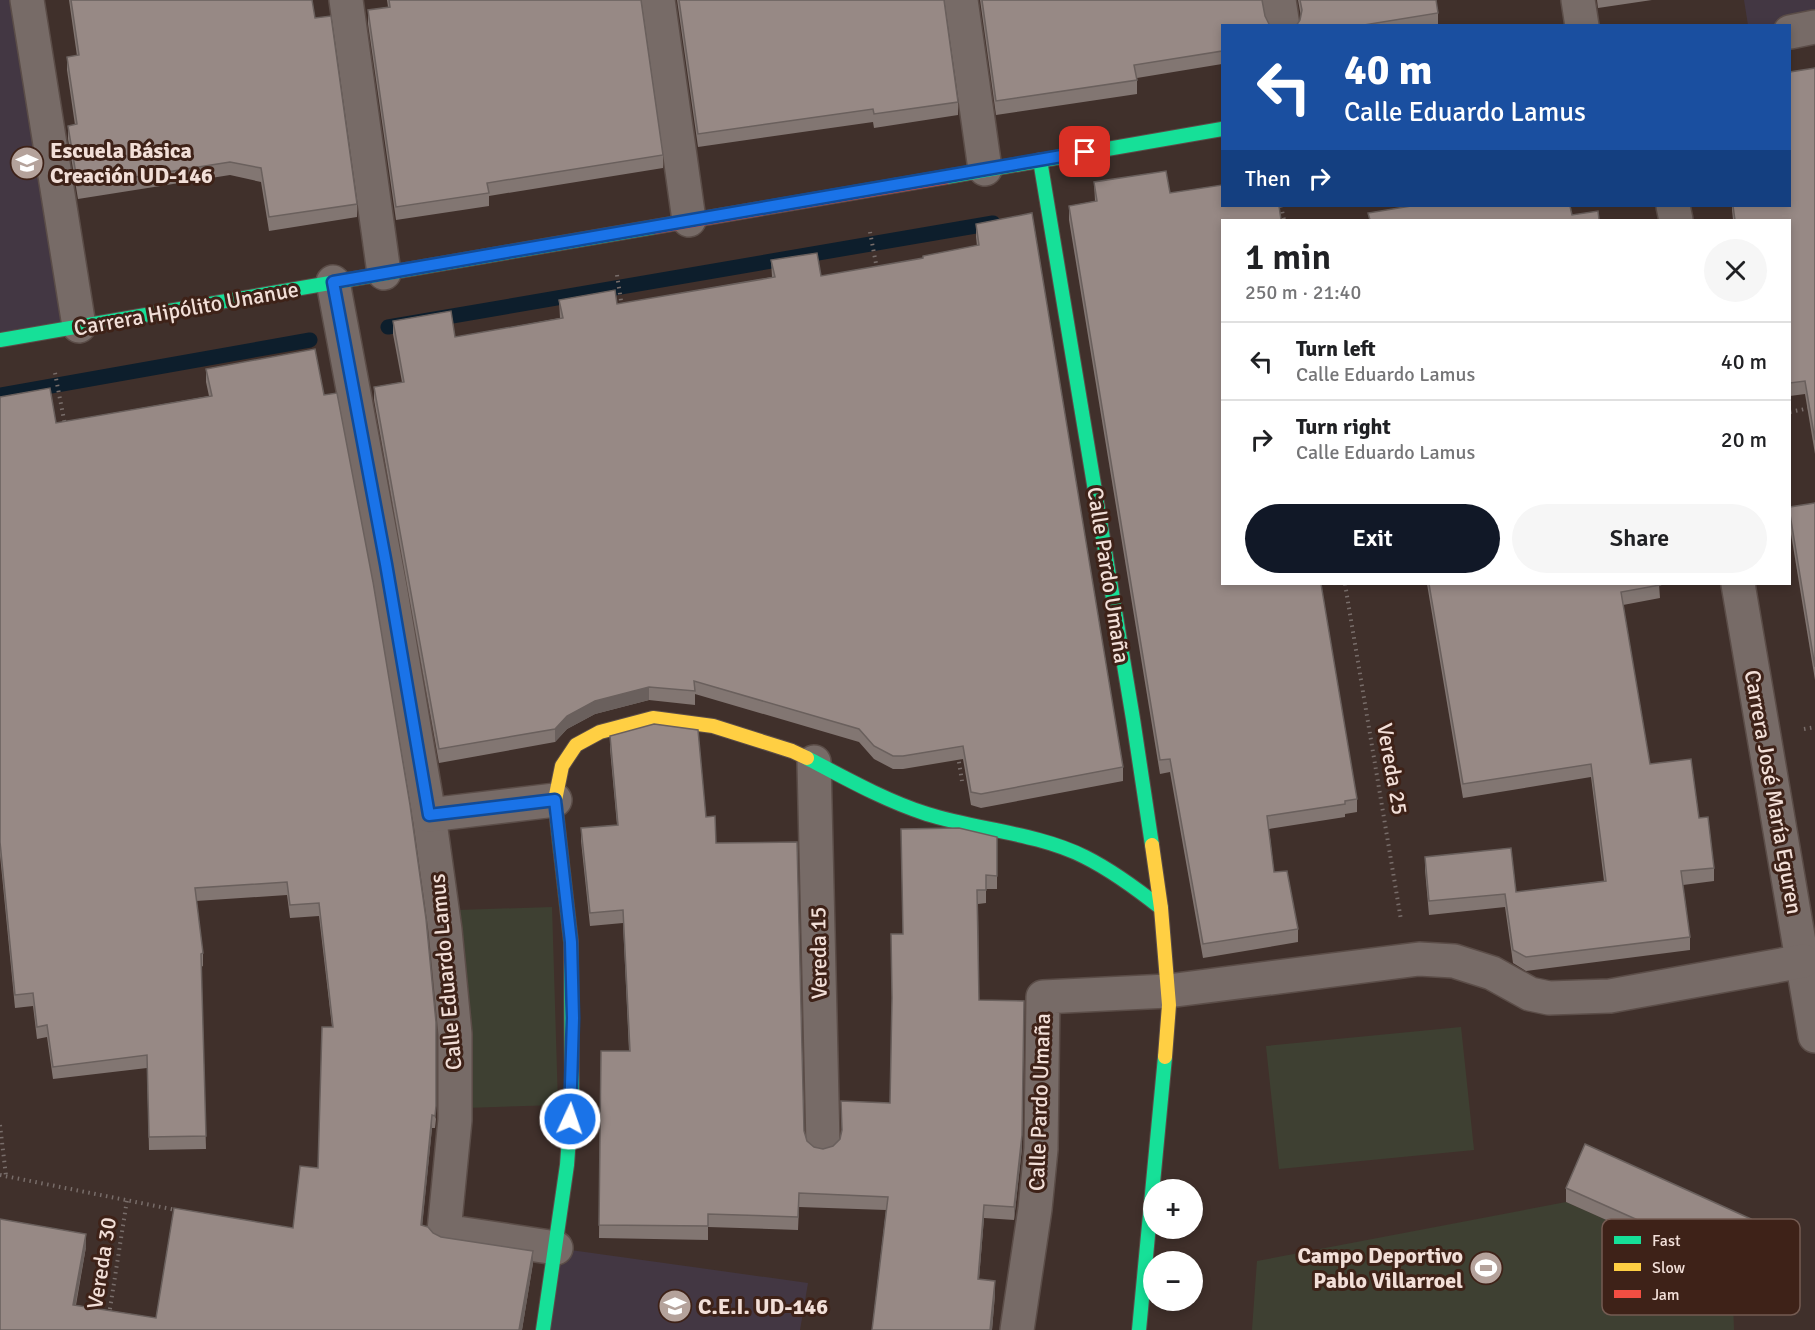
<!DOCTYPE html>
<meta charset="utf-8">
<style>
body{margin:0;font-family:Signika,sans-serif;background:#f6f6f6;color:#202124;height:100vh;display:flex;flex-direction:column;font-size:22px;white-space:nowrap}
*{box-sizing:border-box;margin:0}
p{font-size:20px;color:#757577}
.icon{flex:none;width:33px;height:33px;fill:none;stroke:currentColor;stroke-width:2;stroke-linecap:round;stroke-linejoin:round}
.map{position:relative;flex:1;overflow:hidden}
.details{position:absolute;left:1221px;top:219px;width:570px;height:366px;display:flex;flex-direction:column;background:#fff;border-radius:0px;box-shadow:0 3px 9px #0003}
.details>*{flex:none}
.banner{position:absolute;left:1221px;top:24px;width:570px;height:183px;border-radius:0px;box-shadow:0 3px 9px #0003;background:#1a4fa0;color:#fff;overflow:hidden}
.fabs{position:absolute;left:1143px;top:1179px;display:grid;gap:12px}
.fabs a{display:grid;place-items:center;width:60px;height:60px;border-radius:50%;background:#fff;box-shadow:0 3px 9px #0003;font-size:30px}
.pin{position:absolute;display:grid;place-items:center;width:51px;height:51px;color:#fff;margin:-26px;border-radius:12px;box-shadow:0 3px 9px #0006}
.me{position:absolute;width:66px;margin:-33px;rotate:3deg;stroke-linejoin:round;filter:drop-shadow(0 0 4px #0008)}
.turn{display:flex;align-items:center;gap:21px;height:126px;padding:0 24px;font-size:27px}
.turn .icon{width:78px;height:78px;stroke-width:2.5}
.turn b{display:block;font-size:42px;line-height:51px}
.then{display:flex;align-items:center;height:57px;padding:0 24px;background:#0003;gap:12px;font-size:22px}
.round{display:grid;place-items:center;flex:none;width:63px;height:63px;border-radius:32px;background:#f6f6f6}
.overview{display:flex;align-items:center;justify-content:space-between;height:102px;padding:0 24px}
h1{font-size:36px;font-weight:600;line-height:45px}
.button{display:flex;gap:12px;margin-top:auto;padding:12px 24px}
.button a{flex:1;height:69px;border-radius:36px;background:#111827;color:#fff;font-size:24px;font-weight:600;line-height:69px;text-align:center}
.button a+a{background:#f6f6f6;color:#202124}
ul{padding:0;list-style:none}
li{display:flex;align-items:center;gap:18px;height:78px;padding:0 24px;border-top:2px solid #e0e0e0}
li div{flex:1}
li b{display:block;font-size:22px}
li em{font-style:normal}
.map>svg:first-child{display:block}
</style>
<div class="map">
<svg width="1815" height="1330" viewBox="0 0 1815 1330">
<rect width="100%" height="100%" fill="#40302b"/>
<g fill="#433743">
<path d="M 0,0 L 27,0 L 79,326 L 0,340 Z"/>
<path d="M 1744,0 L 1815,0 L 1815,27 L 1748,25 Z"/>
<path d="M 556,1248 L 808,1283 L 800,1330 L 543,1330 Z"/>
</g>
<g fill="#3e4032">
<path d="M 552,907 L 558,1105 L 465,1108 L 458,910 Z"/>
<path d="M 1461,1027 L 1474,1150 L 1279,1169 L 1266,1046 Z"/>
<path d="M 1566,1202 L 1732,1276 L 1734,1330 L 1252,1330 L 1257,1261 Z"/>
</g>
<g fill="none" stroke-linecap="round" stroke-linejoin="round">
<g stroke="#0d1e2c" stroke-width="15">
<path d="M 388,327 L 993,223"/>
<path d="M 0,395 L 310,340"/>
</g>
<defs>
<g id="street">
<path d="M 27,0 L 79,326"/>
<path d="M 346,0 L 384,273"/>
<path d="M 658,0 L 689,220"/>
<path d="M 961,0 L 985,169"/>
<path d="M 1279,0 L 1283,26"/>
<path d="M 1578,0 L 1582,26"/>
<path d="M 1790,32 L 1815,27"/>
<path d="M 1673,206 L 1676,220"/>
<path d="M 333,282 L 391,592 L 429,815 L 445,930 L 455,1034 L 455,1120 L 444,1231 L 556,1248"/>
<path d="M 1738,584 L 1815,1036"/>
<path d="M 814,762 L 823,1144"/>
<path d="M 429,815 L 555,800"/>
<path d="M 1017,1330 L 1035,1209 L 1041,1149 L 1043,997 L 1168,991 L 1419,959 L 1454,961 L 1492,973 L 1530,994 L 1549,998 L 1610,996 L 1803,961"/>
</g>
<g id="fast">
<path d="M 1040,160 L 1133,719 L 1152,845"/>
<path d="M 946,177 L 1222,129"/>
<path d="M 0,340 L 654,227"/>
<path d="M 807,758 C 845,778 886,801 927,814 C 978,830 1037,833 1085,857 C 1113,871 1137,889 1161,908"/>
<path d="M 543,1330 L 567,1165 L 572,1096 L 571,942 L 557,819"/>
<path d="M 1139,1330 L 1165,1057"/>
</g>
<g id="slow">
<path d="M 557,819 L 555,800 L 562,766 L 576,745 L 600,732 L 653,718 L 713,726 L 792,751 L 807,758"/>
<path d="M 1152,845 L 1161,908 L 1169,1005 L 1165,1057"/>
</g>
<path id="jam" d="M 654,227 L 946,177"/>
</defs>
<use href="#street" stroke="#5b4d48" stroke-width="36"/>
<use href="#fast" stroke="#5b4d48" stroke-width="16"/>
<use href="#slow" stroke="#5b4d48" stroke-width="16"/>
<use href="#jam" stroke="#5b4d48" stroke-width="16"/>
<g stroke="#786d6a" stroke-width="4" stroke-dasharray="1.5 4.5" stroke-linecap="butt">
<path d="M 1281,206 L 1284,220"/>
<path d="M 870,232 L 877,269"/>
<path d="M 617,275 L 622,307"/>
<path d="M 55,373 L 65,425"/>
<path d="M 1790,412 L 1815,407"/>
<path d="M 1345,584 L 1401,920"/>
<path d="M 1804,729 L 1815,727"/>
<path d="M 958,756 L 962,781"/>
<path d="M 0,1125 L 6,1176"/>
<path d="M 0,1175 L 176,1210"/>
<path d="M 109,1315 L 127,1200"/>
</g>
<use href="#street" stroke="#776b67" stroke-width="33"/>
<use href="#fast" stroke="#16e098" stroke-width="14"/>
<use href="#slow" stroke="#ffcf43" stroke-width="14"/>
<use href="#jam" stroke="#f24e42" stroke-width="14"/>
</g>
<g fill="#827672">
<path d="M 69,0 L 312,0 L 315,18 L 357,204 L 357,217 L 269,231 L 261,182 L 230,175 L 78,199 L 68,139 L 68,126 L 75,125 L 67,70 L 67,57 L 77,56 Z"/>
<path d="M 387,0 L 641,0 L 663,155 L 663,168 L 489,196 L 489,206 L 396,220 L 368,24 L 368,10 L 388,7 Z"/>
<path d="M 677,0 L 944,0 L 958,102 L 958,115 L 874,128 L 873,122 L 698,147 Z"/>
<path d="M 980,0 L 1262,0 L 1222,26 L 1222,64 L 1137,78 L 1137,94 L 996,115 Z"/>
<path d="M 1298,0 L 1436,0 L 1438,13 L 1438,26 L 1296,26 L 1300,20 L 1301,17 Z"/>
<path d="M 1597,0 L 1652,0 L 1598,8 Z"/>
<path d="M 1815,68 L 1815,454 L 1805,394 L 1790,396 L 1790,220 L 1733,220 L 1732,210 L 1732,206 L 1790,206 Z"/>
<path d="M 1094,182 L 1170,193 L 1222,220 L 1357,799 L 1357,812 L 1345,814 L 1345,817 L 1269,829 L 1274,872 L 1298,929 L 1298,942 L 1203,958 L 1170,772 L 1160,774 L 1069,220 L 1069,206 L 1095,201 Z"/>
<path d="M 976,224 L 1123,767 L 1123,781 L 981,808 L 971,805 L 963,759 L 903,769 L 893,769 L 874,759 L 859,742 L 695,694 L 695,705 L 649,700 L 595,714 L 567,729 L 555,742 L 439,763 L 374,400 L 374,387 L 402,382 L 393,334 L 393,321 L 455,337 L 560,318 L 559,300 L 617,304 L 772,277 L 771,260 L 821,276 L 923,258 L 977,246 L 976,237 Z"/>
<path d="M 206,369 L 436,1119 L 435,1128 L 432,1128 L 422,1226 L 433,1233 L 441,1237 L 533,1263 L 522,1330 L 0,1330 L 86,1247 L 76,1305 L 156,1318 L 293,1228 L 318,1168 L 332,1027 L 319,916 L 290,918 L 287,895 L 196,901 L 203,953 L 203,966 L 201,967 L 206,1149 L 149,1150 L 147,1068 L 53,1079 L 47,1037 L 37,1039 L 33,1006 L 15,1008 L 0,855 L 0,397 L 56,423 L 209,396 L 206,382 Z"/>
<path d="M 1815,503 L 1815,680 L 1790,528 L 1790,507 Z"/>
<path d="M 1427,584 L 1659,584 L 1660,598 L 1623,605 L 1650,764 L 1699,818 L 1714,868 L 1714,881 L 1683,885 L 1690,937 L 1690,950 L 1526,971 L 1513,963 L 1505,907 L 1429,915 L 1425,870 L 1425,857 L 1516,892 L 1604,881 L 1591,777 L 1463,798 Z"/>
<path d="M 610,736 L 706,817 L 716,843 L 807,1141 L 814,1147 L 823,1149 L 833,1146 L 890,1103 L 903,934 L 997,837 L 997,889 L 986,889 L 986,903 L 978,904 L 979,1000 L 1022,1148 L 1014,1220 L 984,1218 L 979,1279 L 995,1294 L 992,1330 L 872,1330 L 886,1210 L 799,1207 L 798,1230 L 708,1227 L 708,1240 L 599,1238 L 601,1051 L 629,1051 L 623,923 L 590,926 L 581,841 L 581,828 L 617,825 L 610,749 Z"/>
<path d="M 1566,1188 L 1751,1232 L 1732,1276 L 1566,1202 Z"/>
</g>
<g fill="#6a605d">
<path d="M 649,687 L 649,700 L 595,714 L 567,729 L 555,742 L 555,729 L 567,716 L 595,701 Z"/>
<path d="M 1024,1001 L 1022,1148 L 1014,1220 L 1014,1207 Z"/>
<path d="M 432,1115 L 432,1128 L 421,1238 L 421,1225 Z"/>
<path d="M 984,1205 L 984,1218 L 978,1292 L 978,1279 Z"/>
<path d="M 1751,1219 L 1751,1232 L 1732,1276 L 1732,1262 Z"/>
<path d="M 86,1234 L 86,1247 L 73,1318 L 73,1305 Z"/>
<path d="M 533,1251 L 533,1263 L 522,1330 L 519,1330 Z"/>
<path d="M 995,1281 L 995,1294 L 992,1330 L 990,1330 Z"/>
</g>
<g fill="#978985" stroke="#6a605d" stroke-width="1.5">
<path d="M 71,0 L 312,0 L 315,18 L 331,16 L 357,204 L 269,217 L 261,168 L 230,162 L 78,186 L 68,126 L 77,124 L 67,57 L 79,55 Z"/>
<path d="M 389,0 L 641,0 L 663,155 L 487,183 L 489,193 L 396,207 L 368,10 L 390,7 Z"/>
<path d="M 679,0 L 944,0 L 958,102 L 874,114 L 873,109 L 698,134 Z"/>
<path d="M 982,0 L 1262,0 L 1265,16 L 1270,26 L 1222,26 L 1222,51 L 1134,65 L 1137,80 L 996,101 Z"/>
<path d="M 1300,0 L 1436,0 L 1438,13 L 1358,26 L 1296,26 L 1300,20 L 1302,10 Z"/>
<path d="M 1815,68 L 1815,440 L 1805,381 L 1790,383 L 1790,220 L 1735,220 L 1733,206 L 1790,206 L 1790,72 Z"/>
<path d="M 1166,171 L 1170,193 L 1222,185 L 1222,206 L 1279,206 L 1281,220 L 1222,220 L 1222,584 L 1321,584 L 1357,799 L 1345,801 L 1345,804 L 1267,816 L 1274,872 L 1287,871 L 1298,929 L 1203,944 L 1170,759 L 1160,760 L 1069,206 L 1097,201 L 1094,182 Z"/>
<path d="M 1411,206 L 1570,206 L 1572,215 L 1598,211 L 1599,220 L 1370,220 L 1368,213 Z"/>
<path d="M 1032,213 L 1123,767 L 981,794 L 971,792 L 963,746 L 903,756 L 893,756 L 874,746 L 859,729 L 694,681 L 695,691 L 649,687 L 595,701 L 567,716 L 555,729 L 439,749 L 374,387 L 404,382 L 393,321 L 451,311 L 455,337 L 563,318 L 559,300 L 615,290 L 617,304 L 775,277 L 771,260 L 817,253 L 821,276 L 923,258 L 923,256 L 979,245 L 976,224 Z"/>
<path d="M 315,349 L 324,395 L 337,393 L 373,582 L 410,805 L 426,919 L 436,1022 L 436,1106 L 435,1116 L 432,1115 L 421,1225 L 428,1227 L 433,1233 L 441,1237 L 533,1251 L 519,1330 L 0,1330 L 0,1219 L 86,1234 L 73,1305 L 156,1318 L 174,1208 L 293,1228 L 300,1166 L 318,1168 L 322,1027 L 333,1027 L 319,903 L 290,905 L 287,882 L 195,888 L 203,953 L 201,954 L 206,1136 L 149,1137 L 147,1055 L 53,1067 L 47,1025 L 37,1027 L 33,993 L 15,995 L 0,842 L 0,397 L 50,388 L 56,423 L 212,396 L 206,369 Z"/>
<path d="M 1815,503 L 1815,667 L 1790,514 L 1790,507 Z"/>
<path d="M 1429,584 L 1659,584 L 1660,585 L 1621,592 L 1650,764 L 1691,759 L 1699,818 L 1708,817 L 1714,868 L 1681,871 L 1690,937 L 1526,957 L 1513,950 L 1505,894 L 1429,901 L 1425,857 L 1511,848 L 1516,892 L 1606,881 L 1591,764 L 1463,784 Z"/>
<path d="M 654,724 L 698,730 L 706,817 L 715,816 L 716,843 L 797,842 L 804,1131 L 807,1141 L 814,1147 L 823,1149 L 833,1146 L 840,1139 L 842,1130 L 841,1101 L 890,1103 L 892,998 L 891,934 L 903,934 L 901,829 L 959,828 L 997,837 L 997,876 L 986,875 L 986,890 L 977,890 L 979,1000 L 1024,1001 L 1022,1135 L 1014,1207 L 984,1205 L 978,1279 L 995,1281 L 990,1330 L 872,1330 L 888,1197 L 799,1193 L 798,1217 L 708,1214 L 708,1226 L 599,1225 L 601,1051 L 630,1051 L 623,910 L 590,913 L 581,828 L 618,825 L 610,736 Z"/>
<path d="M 1585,1144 L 1751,1219 L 1732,1262 L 1566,1188 Z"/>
</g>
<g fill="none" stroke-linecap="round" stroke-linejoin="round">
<defs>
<path id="route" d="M 570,1119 L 573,1018 L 571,942 L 555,800 L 429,815 L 386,564 L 333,282 L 1085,152"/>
</defs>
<use href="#route" stroke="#114b97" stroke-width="15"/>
<use href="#route" stroke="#1a73e8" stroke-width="10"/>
</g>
<defs>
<symbol id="school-disc" viewBox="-11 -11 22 22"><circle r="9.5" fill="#b4a29b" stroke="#3e2218"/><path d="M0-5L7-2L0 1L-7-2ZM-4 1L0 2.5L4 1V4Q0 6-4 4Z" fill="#fff"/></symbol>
<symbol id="stadium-disc" viewBox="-11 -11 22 22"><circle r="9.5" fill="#b4a29b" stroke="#3e2218"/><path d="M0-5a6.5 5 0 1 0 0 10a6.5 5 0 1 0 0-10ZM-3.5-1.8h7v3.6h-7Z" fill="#fff"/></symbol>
</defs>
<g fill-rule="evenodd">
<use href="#school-disc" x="8" y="144" width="38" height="38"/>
<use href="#stadium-disc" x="1467" y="1249" width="38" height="38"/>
<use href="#school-disc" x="656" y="1287" width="38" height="38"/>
</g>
<g text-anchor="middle" stroke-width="6" stroke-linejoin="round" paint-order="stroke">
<g font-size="22" font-weight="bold" fill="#f2dfd8" stroke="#3e2218" text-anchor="start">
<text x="50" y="158">Escuela Básica<tspan x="50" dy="25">Creación UD-146</tspan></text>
<text x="1463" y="1263" text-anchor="end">Campo Deportivo<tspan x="1463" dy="25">Pablo Villarroel</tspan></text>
<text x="698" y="1314">C.E.I. UD-146</text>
</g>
<g font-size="22" fill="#f2dfd8" stroke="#3e2218">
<text transform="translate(186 308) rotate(-10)" y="8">Carrera Hipólito Unanue</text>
<text transform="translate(1109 575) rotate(81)" y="8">Calle Pardo Umaña</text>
<text transform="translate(1393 769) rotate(80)" y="8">Vereda 25</text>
<text transform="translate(1774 792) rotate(80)" y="8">Carrera José María Eguren</text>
<text transform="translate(818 953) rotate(-91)" y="8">Vereda 15</text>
<text transform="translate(445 972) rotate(-95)" y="8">Calle Eduardo Lamus</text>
<text transform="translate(1039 1102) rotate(-88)" y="8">Calle Pardo Umaña</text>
<text transform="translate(101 1263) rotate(-81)" y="8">Vereda 30</text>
</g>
</g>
<rect x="1602" y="1219" width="198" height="96" rx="9" fill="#3e2218" stroke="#745b52" stroke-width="1.5"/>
<rect x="1614" y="1236" width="27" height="8" fill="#16e098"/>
<rect x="1614" y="1263" width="27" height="8" fill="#ffcf43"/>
<rect x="1614" y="1290" width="27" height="8" fill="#f24e42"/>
<g font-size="16" fill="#f2dfd8">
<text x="1652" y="1246">Fast</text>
<text x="1652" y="1273">Slow</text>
<text x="1652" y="1300">Jam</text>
</g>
</svg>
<div class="fabs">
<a>+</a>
<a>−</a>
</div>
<div class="pin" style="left:1085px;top:152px;background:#d93025"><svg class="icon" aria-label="arrive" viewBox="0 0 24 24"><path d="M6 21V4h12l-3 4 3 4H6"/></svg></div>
<svg class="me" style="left:570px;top:1119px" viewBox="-20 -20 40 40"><circle r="17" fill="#1a73e8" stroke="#fff" stroke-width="3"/><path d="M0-11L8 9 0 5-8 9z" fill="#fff"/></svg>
<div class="banner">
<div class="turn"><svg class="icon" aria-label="left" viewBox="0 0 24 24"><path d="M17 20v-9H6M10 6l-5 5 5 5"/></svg><div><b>40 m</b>Calle Eduardo Lamus</div></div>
<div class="then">Then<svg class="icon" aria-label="right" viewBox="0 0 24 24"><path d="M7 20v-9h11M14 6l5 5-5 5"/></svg></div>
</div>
<section class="details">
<div class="overview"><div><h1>1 min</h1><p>250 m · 21:40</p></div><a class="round"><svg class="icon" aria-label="close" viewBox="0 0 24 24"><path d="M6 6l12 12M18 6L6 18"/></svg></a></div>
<ul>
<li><svg class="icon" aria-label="left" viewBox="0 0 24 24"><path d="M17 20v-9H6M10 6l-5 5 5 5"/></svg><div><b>Turn left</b><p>Calle Eduardo Lamus</p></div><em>40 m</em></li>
<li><svg class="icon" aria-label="right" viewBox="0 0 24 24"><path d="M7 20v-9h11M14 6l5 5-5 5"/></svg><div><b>Turn right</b><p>Calle Eduardo Lamus</p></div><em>20 m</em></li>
</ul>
<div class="button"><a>Exit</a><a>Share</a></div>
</section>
</div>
